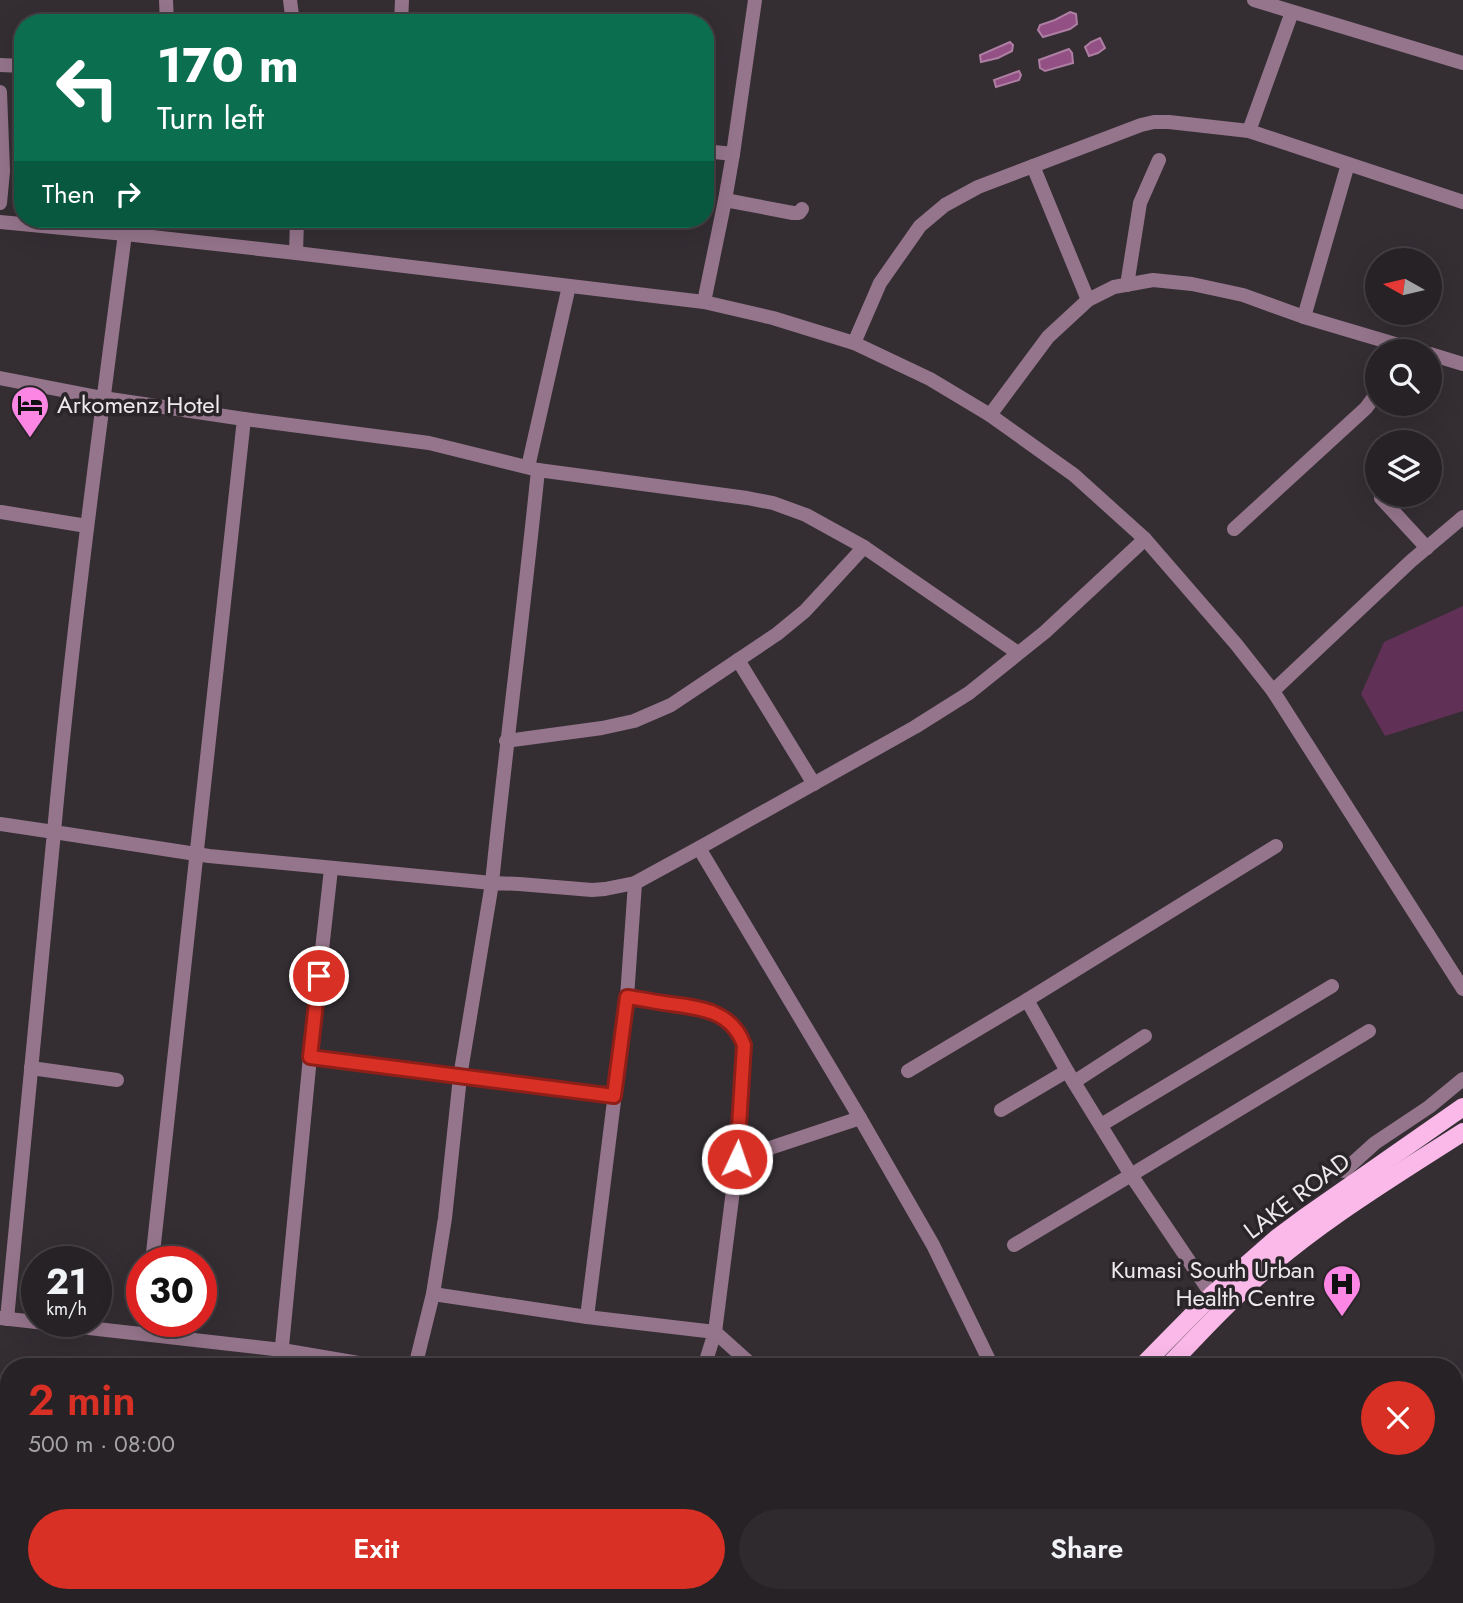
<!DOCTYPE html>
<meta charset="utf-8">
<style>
body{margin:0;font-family:Jost,sans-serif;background:#2f2a2e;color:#f1f3f6;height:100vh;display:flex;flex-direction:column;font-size:26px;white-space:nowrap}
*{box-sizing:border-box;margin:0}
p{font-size:23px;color:#a4a4a7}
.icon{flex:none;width:38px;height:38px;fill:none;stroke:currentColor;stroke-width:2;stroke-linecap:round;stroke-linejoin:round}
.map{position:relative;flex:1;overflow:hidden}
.sheet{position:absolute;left:0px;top:1358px;width:1463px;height:245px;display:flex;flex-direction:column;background:#272226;border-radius:28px 28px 0 0;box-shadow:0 7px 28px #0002,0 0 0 2px #433f43}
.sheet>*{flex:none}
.guide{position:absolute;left:14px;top:14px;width:700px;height:214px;border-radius:28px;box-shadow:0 7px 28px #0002,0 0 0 2px #433f43;background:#0b6e4f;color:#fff;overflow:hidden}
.needle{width:46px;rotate:278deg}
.fabs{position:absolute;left:1365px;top:248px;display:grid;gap:14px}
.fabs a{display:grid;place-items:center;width:77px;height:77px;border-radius:50%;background:#272226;box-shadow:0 7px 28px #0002,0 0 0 2px #433f43;font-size:35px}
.speed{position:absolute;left:21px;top:1246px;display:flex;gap:14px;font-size:35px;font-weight:700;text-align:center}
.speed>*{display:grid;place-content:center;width:91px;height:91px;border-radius:50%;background:#272226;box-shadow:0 7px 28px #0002,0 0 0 2px #433f43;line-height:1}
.speed small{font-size:18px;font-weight:400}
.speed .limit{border:10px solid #d22;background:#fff;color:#111}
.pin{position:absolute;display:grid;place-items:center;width:60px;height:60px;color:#fff;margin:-30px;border:4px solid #fff;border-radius:50%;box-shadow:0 2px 7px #0007}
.me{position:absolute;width:77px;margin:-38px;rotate:3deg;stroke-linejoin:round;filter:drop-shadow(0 0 5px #0008)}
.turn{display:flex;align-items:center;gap:24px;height:147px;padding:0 28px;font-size:32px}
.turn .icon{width:91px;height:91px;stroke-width:2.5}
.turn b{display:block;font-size:49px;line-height:60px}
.then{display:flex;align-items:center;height:66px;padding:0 28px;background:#0003;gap:14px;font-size:26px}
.round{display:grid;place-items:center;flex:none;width:74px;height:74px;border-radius:37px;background:#2f2a2e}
.headline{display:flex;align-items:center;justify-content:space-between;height:119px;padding:0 28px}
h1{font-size:42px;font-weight:600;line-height:52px;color:#d93025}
.primary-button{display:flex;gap:14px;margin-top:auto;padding:14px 28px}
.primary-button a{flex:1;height:80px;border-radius:42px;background:#d93025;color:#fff;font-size:28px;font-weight:600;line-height:80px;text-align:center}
.primary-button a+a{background:#2f2a2e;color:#f1f3f6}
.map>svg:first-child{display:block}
</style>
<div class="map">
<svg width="1463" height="1603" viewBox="0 0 1463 1603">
<rect width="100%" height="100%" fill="#342e33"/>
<g fill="#613056">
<path d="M 1463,606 L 1463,711 L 1385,736 L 1361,694 L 1384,642 Z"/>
<path d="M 167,1594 L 267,1594 L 271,1603 L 171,1603 Z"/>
</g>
<g fill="#935084" stroke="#ae7ea3" stroke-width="2">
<path d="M 1070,12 L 1076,14 L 1077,24 L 1070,29 L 1043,37 L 1038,30 L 1040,25 L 1055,20 Z"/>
<path d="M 1100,38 L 1105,48 L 1098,53 L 1089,56 L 1085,47 L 1091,42 Z"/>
<path d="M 1010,42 L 1013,45 L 1012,51 L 998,58 L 981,62 L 980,55 Z"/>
<path d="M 1069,49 L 1072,53 L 1073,63 L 1045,71 L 1040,68 L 1039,60 Z"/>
<path d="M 1019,71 L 1021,75 L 1019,80 L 996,87 L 994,80 Z"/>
</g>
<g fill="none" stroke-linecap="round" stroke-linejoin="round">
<g stroke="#95758c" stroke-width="14">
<path d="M 166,0 L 167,23"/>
<path d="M 290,0 L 293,23"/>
<path d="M 1254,0 L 1463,63"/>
<path d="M 401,23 L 402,0"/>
<path d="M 0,65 L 23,66"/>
<path d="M 0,92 L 3,171 L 0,203"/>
<path d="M 1249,131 L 1292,12"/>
<path d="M 705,151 L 733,154"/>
<path d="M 1033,166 L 1088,300"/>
<path d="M 725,200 L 793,213 L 799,213 L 802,209"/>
<path d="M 0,222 L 125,234 L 296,253 L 704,302 L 773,318 L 854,343 L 930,379 L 990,415 L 1074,475 L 1145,539 L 1236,644 L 1273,691 L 1463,989"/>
<path d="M 296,253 L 297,219"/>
<path d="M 1127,285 L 1140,203 L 1159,160"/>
<path d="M 704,302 L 725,200 L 733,154 L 755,0"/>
<path d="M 1304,317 L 1348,164"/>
<path d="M 854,343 L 880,283 L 920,226 L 945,205 L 978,187 L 1141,125 L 1154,122 L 1169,122 L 1249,131 L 1463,202"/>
<path d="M 1430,354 L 1463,364"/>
<path d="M 0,378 L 103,398 L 244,419 L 429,443 L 538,470 C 524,608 506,745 492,883 L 209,856 L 54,832 C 72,632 99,433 125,234"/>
<path d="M 990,415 L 1048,337 L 1088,300 L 1114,287 L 1153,280 L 1192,284 L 1243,295 L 1304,317 L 1422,352"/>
<path d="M 528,467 L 569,286"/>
<path d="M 538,470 L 747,498 L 773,503 L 806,515 L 864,547 L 1018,653"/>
<path d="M 1381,498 L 1427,548"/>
<path d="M 1,512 L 87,526"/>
<path d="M 1234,529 L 1366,408 L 1377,393"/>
<path d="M 738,660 L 814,784"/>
<path d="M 1273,691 L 1411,561 L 1463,517"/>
<path d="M 506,741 L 602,728 L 634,721 L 671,705 L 777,634 L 805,611 L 864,547"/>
<path d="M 0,824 L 54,832 L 7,1319"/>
<path d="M 699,848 L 860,1118 L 933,1245 L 989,1360 L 995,1367"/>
<path d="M 635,883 L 627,997 C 642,999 657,1001 671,1004 C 703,1008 732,1011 744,1046 L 737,1159 L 715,1332 L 754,1367"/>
<path d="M 1027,1000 L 1276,846"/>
<path d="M 310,1057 L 614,1096"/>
<path d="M 31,1068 L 117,1080"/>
<path d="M 908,1071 L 1027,1000 L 1067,1071 L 1131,1175 L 1369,1031"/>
<path d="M 1074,1082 L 1145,1036"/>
<path d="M 1001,1110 L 1067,1071"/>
<path d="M 1101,1125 L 1332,986"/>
<path d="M 737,1159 L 860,1118"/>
<path d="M 1344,1171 L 1375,1143 L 1429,1107 L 1463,1079"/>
<path d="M 1014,1245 L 1131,1175 L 1212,1295"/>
<path d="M 152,1262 L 244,419"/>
<path d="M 433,1294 L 587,1317 L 715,1332 L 704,1367"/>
<path d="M 587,1317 L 627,997"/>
<path d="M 0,1318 L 282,1350 L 382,1367"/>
<path d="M 280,1367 L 310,1057 L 331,869"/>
<path d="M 415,1367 L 433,1294 L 445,1218 L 460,1077 L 492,883 L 519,884 L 592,890 L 605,889 L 635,883 L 699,848 L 915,727 L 969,693 L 1045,632 L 1145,539"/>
<path d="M 1454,1454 L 1462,1446"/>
<path d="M 0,1461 L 9,1463"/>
<path d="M 1454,1531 L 1463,1522"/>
<path d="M 156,1594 L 158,1603"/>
<path d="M 669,1594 L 678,1603"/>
<path d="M 1317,1594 L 1327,1603"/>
<path d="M 18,1603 L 19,1594"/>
<path d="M 354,1603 L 357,1594"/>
<path d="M 630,1603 L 639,1594"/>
<path d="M 776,1603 L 782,1598 L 787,1603"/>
<path d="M 1090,1603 L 1099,1594"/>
<path d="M 1237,1603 L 1247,1594"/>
<path d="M 1383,1603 L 1391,1594"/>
</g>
<g stroke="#fab9e9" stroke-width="18">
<path d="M 1141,1367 L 1212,1295 L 1277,1238 L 1304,1218 L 1463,1107"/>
<path d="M 1167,1367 C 1196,1338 1223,1307 1254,1280 C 1315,1224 1393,1177 1463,1132"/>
<path d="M 901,1603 L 909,1594"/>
<path d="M 928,1603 L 937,1594"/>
</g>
</g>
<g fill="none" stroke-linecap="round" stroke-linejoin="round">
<defs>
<path id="route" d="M 319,976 L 310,1057 L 614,1096 L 627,997 C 642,999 656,1002 671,1004 C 703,1008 732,1012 744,1045 L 737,1159"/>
</defs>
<use href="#route" stroke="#8d1f18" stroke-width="18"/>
<use href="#route" stroke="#d93025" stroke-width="12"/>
</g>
<defs>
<symbol id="hotel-pin" viewBox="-11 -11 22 30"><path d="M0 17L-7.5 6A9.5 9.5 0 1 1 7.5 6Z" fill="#fc86e3" stroke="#2a2529"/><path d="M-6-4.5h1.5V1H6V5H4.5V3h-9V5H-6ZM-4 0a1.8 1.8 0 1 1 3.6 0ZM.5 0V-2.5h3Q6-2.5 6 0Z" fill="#111"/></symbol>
<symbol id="hospital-pin" viewBox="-11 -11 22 30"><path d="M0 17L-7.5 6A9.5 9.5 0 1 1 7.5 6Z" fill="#fc86e3" stroke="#2a2529"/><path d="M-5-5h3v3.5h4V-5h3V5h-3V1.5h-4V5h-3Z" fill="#111"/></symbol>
</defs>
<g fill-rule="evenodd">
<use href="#hotel-pin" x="8" y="383" width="44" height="60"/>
<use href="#hospital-pin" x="1320" y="1262" width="44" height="60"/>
</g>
<g text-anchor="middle" stroke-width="7" stroke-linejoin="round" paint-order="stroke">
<g font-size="24" fill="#ede9ec" stroke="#2a2529" text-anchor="start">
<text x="57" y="413">Arkomenz Hotel</text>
<text x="1315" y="1278" text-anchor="end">Kumasi South Urban<tspan x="1315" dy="28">Health Centre</tspan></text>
</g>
<g font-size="24" fill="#ede9ec" stroke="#2a2529">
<text transform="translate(1297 1196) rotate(-37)" y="8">LAKE ROAD</text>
</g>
</g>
</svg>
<div class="fabs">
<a><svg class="needle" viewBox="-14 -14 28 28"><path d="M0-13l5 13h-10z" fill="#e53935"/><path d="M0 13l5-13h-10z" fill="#a4a4a7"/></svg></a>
<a><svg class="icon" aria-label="search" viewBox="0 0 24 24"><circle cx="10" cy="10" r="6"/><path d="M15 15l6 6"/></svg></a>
<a><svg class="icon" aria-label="layers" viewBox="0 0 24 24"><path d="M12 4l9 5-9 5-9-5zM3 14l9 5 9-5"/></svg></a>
</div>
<div class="speed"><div>21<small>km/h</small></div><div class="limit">30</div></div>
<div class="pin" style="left:319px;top:976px;background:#d93025"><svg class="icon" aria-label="arrive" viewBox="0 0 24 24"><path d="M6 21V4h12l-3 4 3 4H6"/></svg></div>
<svg class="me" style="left:737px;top:1159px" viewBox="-20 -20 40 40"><circle r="17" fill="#d93025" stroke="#fff" stroke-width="3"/><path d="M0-11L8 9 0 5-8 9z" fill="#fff"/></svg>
<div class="guide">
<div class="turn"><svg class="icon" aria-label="left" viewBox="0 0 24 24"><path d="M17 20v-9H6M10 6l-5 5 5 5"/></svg><div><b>170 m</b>Turn left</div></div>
<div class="then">Then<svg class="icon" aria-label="right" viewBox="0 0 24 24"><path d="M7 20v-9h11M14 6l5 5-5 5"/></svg></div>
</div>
<section class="sheet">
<div class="headline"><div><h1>2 min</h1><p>500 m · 08:00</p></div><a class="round" style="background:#d93025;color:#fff"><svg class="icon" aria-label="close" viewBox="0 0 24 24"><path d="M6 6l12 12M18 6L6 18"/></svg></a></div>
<div class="primary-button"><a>Exit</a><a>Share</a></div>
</section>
</div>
